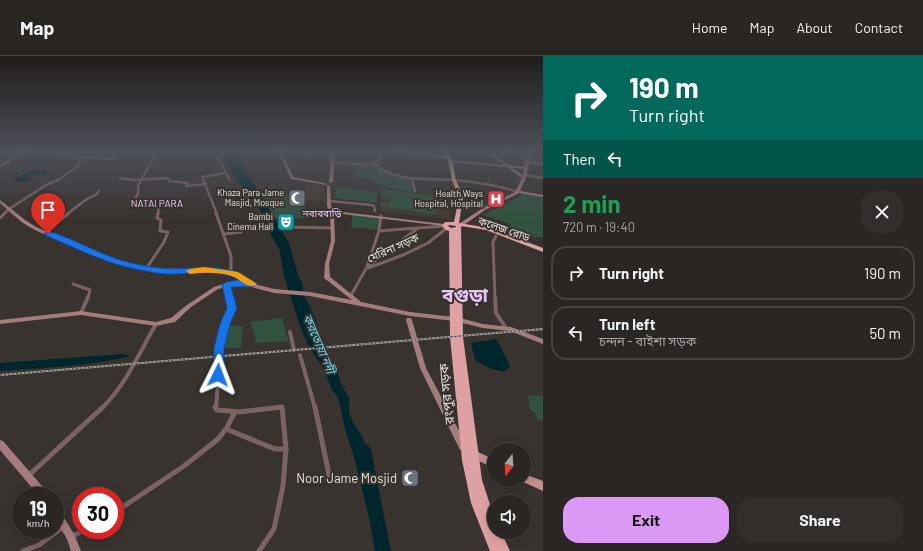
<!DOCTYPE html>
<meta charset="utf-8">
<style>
body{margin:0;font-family:Barlow,"Noto Sans Bengali",sans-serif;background:#322e2b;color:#f1f3f6;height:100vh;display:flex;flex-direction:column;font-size:15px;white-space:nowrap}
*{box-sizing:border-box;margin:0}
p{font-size:13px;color:#a5a5a6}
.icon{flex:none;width:22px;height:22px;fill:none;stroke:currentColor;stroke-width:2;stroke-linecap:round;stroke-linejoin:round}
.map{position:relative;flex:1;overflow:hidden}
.details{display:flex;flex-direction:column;background:#2a2623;width:380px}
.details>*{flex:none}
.top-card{background:#00695c;color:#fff;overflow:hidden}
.needle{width:26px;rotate:197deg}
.tools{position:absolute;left:487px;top:387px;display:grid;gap:8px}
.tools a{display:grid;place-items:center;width:44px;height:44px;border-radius:50%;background:#2a2623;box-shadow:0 2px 10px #0003,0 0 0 1px #464341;font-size:20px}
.speed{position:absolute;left:12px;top:431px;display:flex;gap:8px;font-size:20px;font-weight:700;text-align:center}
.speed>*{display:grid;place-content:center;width:52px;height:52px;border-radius:50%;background:#2a2623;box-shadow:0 2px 10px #0003,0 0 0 1px #464341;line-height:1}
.speed small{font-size:10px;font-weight:400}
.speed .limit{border:6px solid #d22;background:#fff;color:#111}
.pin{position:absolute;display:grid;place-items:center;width:34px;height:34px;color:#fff;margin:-41px -17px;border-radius:50% 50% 50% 0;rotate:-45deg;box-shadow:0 0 4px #0007}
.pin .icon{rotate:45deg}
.me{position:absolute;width:44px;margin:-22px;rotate:3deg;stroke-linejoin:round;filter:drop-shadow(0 0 3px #0008)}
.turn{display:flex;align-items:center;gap:14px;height:84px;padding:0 20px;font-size:18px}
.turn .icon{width:52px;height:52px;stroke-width:2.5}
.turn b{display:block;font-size:28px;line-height:34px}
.then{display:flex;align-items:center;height:38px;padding:0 20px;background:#0003;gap:8px;font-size:15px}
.round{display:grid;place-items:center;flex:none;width:42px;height:42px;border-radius:16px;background:#322e2b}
.overview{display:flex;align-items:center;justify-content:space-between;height:68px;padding:0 20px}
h1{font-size:24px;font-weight:700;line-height:30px;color:#1e9e55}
.action{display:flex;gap:8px;margin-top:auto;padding:8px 20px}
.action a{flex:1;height:46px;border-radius:16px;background:#db99f5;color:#111;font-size:16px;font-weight:700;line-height:46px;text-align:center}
.action a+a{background:#322e2b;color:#f1f3f6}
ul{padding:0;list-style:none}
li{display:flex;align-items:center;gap:12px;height:54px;margin:0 8px 6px;padding:0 12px;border:2px solid #464341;border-radius:16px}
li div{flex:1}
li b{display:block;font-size:15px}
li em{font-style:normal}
header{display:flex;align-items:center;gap:24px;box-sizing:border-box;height:56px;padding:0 20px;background:#2a2623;border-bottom:1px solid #464341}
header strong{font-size:19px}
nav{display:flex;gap:22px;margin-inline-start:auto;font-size:14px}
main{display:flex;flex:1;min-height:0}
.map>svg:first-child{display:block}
</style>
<header>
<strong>Map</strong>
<nav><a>Home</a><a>Map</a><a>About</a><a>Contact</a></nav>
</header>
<main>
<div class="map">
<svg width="543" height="495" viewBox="0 0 543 495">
<rect width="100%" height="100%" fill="#38332f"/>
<g fill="#443a32">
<path d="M 306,127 L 325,130 L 326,145 L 306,144 Z"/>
<path d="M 381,132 L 442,141 L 448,145 L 451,164 L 382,156 L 380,150 Z"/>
</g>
<g fill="#325240">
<path d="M 370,108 L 377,109 L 378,113 L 387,117 L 411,122 L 414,137 L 384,131 L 365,122 L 354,121 L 355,110 Z"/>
<path d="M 337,131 L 377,136 L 377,147 L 334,142 Z"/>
<path d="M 382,133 L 435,141 L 436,159 L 380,150 L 380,146 L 389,147 L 390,141 L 381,140 Z"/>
<path d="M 523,137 L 543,140 L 543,181 L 514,181 L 512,177 L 511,168 L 483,159 L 521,140 Z"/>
<path d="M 306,139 L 305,156 L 332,156 L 332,158 L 309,158 L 312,159 L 310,162 L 276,163 L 262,141 Z"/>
<path d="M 353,158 L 379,162 L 379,174 L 351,171 Z"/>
<path d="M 282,262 L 288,285 L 257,287 L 250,266 Z"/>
<path d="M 226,269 L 243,270 L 241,292 L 220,292 Z"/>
<path d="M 528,339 L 543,340 L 543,365 L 537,364 L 535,356 L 530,354 Z"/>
</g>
<g fill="#00262d">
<path d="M 220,94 L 233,94 L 235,97 L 289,187 L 298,219 L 302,227 L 304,239 L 317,266 L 316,276 L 320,283 L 325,298 L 336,311 L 341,328 L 350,344 C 344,362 361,373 365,388 L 368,389 L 371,394 L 391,495 L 375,495 L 369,461 L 353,397 L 346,377 L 338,341 L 332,334 L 325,316 L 308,289 L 300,270 L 285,224 L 279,192 L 272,181 L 262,157 L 233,118 Z"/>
<path d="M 31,114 L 50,115 L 51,115 L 46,119 L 32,119 L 30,121 L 32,122 L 30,124 L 31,125 L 14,125 L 16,121 L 20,121 Z"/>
<path d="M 496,283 L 506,301 L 510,311 L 504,316 L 489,312 L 475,304 L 471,287 Z"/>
<path d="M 123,298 L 131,300 C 89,310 44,312 0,315 L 0,307 Z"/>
</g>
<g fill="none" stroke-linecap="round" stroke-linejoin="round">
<g stroke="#7c6363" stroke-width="2.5">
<path d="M 114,94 L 142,97 L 152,96"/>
<path d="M 151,94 L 155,102 L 152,104 L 138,130 L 138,137 L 133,147 L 159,151 L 158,158"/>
<path d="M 213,94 L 230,124"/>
<path d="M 502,94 L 530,98"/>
<path d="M 0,95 L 73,98"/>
<path d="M 279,96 L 333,99"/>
<path d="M 217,99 L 239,96 L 279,95"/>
<path d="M 81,101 L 115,103"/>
<path d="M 527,106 L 543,108"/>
<path d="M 332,107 L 379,109 L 379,112 C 402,126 429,122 454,124 C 476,126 497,129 518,136"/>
<path d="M 373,107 L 381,102 L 380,94"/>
<path d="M 525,119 L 543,122"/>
<path d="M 120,122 L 133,124 L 168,122 L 169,125 L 188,127 L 186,130"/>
<path d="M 412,122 L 415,135"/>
<path d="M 186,130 L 206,128"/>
<path d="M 329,145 L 371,149 L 374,150 L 375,155"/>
<path d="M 4,158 L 9,153 L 46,129 L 58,124 L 78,110 L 81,101 L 72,98 L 74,94"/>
<path d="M 67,158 L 87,143 L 97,138 L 99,135"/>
<path d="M 217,158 L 202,121 L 226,117"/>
</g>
<g stroke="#7c6363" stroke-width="3">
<path d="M 216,157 L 231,200 L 231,217"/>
<path d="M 0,162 L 5,157"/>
<path d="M 283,171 L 332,172"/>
<path d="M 379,175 L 417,172"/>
<path d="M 45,176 L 69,157"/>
<path d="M 224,178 L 241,176"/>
<path d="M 367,210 L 379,175 L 381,160"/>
<path d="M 368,212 L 403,199 L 428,187 L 447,172"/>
<path d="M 146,213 L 164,186 L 168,176 L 160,175 L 161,164 L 157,162 L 158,157"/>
<path d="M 73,228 L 90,234 L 88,242"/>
<path d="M 226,229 L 229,242"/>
<path d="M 350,241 L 367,211 L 418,172 L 445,170"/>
<path d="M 495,242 L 493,186 L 496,180"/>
</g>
<g stroke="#7c6363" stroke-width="4">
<path d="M 495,241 L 496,257 L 506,272"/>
<path d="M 81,257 L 88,241"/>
<path d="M 290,276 L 294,294"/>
<path d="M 300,299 L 315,352"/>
<path d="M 102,352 C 126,329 139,297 156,268"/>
<path d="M 216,352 L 220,303 L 219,292 L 225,268 L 232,252 L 229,241"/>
<path d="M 277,352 L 282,352"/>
</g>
<g stroke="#7c6363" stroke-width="5">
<path d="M 215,351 L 217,354 L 240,356 L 282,351 L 286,393 L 283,430 L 274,473 L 259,495"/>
<path d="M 315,351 L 329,419"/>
<path d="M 226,373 L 275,393 L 286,393"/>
<path d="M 28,420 L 103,351"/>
<path d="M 115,456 L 184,410 L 218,383 L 226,373 L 235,356"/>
<path d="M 71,481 L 84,474"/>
<path d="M 23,495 L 39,489 L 64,470"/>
</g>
<g fill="#a47c7d" fill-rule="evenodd">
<path d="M 25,94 L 29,94 L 0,111 L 0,109 Z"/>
<path d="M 277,94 L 281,94 L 293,121 L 325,127 L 327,128 L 326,129 L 291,123 Z"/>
<path d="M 334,94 L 338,94 L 335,99 L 333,126 L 331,127 L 329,126 L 331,99 Z"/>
<path d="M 381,94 L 391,94 L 449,101 L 451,102 L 449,103 Z"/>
<path d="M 483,94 L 487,94 L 509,109 L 524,111 L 525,106 L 530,94 L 534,94 L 529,106 L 526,122 L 520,135 L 543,139 L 543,141 L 519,137 L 485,154 L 461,171 L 457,171 L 457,169 L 483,152 L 515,136 L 522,122 L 507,111 L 450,106 L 448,105 L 450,104 L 504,109 ZM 512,112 L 524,113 L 523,119 Z"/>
<path d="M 327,129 L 330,130 L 331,150 L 334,153 L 334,155 L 444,168 L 446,169 L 444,170 L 334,157 L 335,185 L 329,208 L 330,221 L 360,245 L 361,246 L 410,256 L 454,261 L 456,261 L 457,263 L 456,265 L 454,265 L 410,260 L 310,240 L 274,237 L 243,229 L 226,231 L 218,233 L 191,251 L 175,266 L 156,270 L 81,259 L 0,268 L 0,264 L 81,255 L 156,266 L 171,262 L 187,249 L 214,231 L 226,227 L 243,225 L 246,226 C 219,210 187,218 157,216 C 127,213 100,201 73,190 C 56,183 38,177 23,167 C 15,161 8,154 0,147 L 0,144 L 25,164 L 36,171 L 66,184 L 123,206 L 145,211 L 157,212 L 218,213 L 230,215 L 243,220 L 254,226 L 254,228 L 274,233 L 310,236 L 352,244 L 324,222 L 325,208 L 331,185 L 330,156 L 327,150 Z"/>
<path d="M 407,262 L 411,262 L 412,264 L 426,312 L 466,388 L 467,391 L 466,394 L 463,395 L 460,394 L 420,312 L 406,264 Z"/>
<path d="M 458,262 L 460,262 L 483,268 L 511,271 L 543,283 L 543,288 L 510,275 L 483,272 L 458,266 L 457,264 Z"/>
<path d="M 0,384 L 3,385 L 48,437 L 49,440 L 39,440 L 0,394 Z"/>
<path d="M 55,451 L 58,452 L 74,478 L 81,495 L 71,495 L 67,483 L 55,463 Z"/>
</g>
<g fill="#c38f91" fill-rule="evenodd">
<path d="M 473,394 L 494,403 L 494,412 L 470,401 L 469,398 L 470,395 Z"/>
<path d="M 524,418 L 543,425 L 543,435 L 521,425 L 520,424 L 524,424 Z"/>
</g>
<path fill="#dea1a3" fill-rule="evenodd" d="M 441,94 L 445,94 L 452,104 L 456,124 L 463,141 L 459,167 L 489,172 L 543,192 L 543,196 L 486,174 L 461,170 L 463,281 L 482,424 L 494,461 L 494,476 L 501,476 L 510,495 L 490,495 L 471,447 L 462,404 L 450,281 L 449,175 L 446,174 L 442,170 L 445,166 L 454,166 L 459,141 L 452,124 L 448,104 ZM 449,169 L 456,170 L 456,171 L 451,172 L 448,170 Z"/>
<defs>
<path id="rail" d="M 0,319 L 543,273"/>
</defs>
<use href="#rail" stroke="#a7a3a0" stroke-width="2"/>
<use href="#rail" stroke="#38332f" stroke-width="1" stroke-dasharray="2" stroke-linecap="butt"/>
</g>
<linearGradient id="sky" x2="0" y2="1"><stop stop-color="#1f1c1a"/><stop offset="0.58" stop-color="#4d5058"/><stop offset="1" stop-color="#4d5058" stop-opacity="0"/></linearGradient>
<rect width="543" height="163" fill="url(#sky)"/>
<path fill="#1a73e8" stroke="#114b97" d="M 48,175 C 76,183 101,200 131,207 C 145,210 161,213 176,213 C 196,212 216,209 236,216 C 243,218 249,223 255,226 L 257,228 L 255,230 C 248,232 239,230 231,231 L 237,252 L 230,268 L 224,292 L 224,319 L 222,322 L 218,323 L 214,322 L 213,319 L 214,292 L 220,268 L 227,252 L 222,229 L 226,226 L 239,224 C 219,213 197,217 176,218 C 166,219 155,217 146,215 C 110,210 78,193 45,179 L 44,178 Z"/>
<path fill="#f59e0b" d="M 204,211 L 238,216 L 257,228 L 255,230 C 247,232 240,223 232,220 C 219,216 204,216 190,218 L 186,215 L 190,213 Z"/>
<defs>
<symbol id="mosque-square" viewBox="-11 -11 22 22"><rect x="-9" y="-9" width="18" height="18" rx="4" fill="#6b7280" stroke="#38332f"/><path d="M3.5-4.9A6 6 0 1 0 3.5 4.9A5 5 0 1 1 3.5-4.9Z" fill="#fff"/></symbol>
<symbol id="hospital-square" viewBox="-11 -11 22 22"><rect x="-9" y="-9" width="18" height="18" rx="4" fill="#e0444e" stroke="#38332f"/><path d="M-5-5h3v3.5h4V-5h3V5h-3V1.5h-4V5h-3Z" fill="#fff"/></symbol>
<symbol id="theatre-square" viewBox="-11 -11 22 22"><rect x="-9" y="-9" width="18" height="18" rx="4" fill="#0f9aa8" stroke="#38332f"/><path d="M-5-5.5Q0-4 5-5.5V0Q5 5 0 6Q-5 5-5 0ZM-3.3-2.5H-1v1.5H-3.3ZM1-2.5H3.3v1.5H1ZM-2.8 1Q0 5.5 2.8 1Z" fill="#fff"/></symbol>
</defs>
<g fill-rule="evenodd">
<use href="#mosque-square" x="287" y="132" width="20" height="20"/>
<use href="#hospital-square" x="486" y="133" width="20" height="20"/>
<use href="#theatre-square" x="276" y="156" width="20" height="20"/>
<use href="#mosque-square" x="400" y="412" width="20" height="20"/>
</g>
<g text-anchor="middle" stroke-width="4" stroke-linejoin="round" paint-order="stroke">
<g font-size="9" fill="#e4e1de" stroke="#38332f" text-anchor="end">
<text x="284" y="140">Khaza Para Jame<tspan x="284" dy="10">Masjid, Mosque</tspan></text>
<text x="483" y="141">Health Ways<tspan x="483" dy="10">Hospital, Hospital</tspan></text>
<text x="273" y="164">Bambi<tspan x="273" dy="10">Cinema Hall</tspan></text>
</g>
<g font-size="10" fill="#e9c5f8" stroke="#38332f">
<text x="157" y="151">NATAI PARA</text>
<text x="322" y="161">নবাববাড়ি</text>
</g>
<g font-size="11" fill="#e4e1de" stroke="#38332f">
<text transform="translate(504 173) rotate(19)" y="4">কলেজ রোড</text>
<text transform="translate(393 192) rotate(-24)" y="4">মেরিনা সড়ক</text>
</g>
<g font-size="12" font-style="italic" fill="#6bd6ee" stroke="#38332f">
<text transform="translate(319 288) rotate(67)" y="4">করতোয়া নদী</text>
</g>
<g font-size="13" fill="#e4e1de" stroke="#38332f">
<text transform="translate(446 338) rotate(-96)" y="5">রংপুর সড়ক</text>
</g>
<g font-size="13" fill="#e4e1de" stroke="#38332f" text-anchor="end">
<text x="397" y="427">Noor Jame Mosjid</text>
</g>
<g font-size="19" font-weight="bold" fill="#e9c5f8" stroke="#38332f">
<text x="465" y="246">বগুড়া</text>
</g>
</g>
</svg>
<div class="tools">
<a><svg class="needle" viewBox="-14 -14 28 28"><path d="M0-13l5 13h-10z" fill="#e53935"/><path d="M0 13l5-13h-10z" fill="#a5a5a6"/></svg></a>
<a><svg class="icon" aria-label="sound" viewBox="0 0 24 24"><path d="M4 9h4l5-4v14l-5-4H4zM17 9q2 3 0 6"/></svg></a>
</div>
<div class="speed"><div>19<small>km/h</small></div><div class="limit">30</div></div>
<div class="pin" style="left:48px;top:178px;background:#d93025"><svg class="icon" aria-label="arrive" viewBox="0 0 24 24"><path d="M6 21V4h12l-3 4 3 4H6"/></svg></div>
<svg class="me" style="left:218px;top:319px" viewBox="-20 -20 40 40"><path d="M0-17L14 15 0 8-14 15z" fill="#1a73e8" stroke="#fff" stroke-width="4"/></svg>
</div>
<section class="details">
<div class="top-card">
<div class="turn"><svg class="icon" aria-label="right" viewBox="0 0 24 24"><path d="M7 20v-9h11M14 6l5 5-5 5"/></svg><div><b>190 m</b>Turn right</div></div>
<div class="then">Then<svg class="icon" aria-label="left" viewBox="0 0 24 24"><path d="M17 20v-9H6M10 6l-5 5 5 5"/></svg></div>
</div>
<div class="overview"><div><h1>2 min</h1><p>720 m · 19:40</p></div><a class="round"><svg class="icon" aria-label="close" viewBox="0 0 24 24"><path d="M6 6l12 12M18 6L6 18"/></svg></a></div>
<ul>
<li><svg class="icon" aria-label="right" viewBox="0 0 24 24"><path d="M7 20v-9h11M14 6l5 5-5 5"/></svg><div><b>Turn right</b></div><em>190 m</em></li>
<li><svg class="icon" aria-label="left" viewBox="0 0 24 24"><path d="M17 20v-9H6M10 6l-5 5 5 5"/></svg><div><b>Turn left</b><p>চন্দন - বাইশা সড়ক</p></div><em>50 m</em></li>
</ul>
<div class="action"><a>Exit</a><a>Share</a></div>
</section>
</main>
